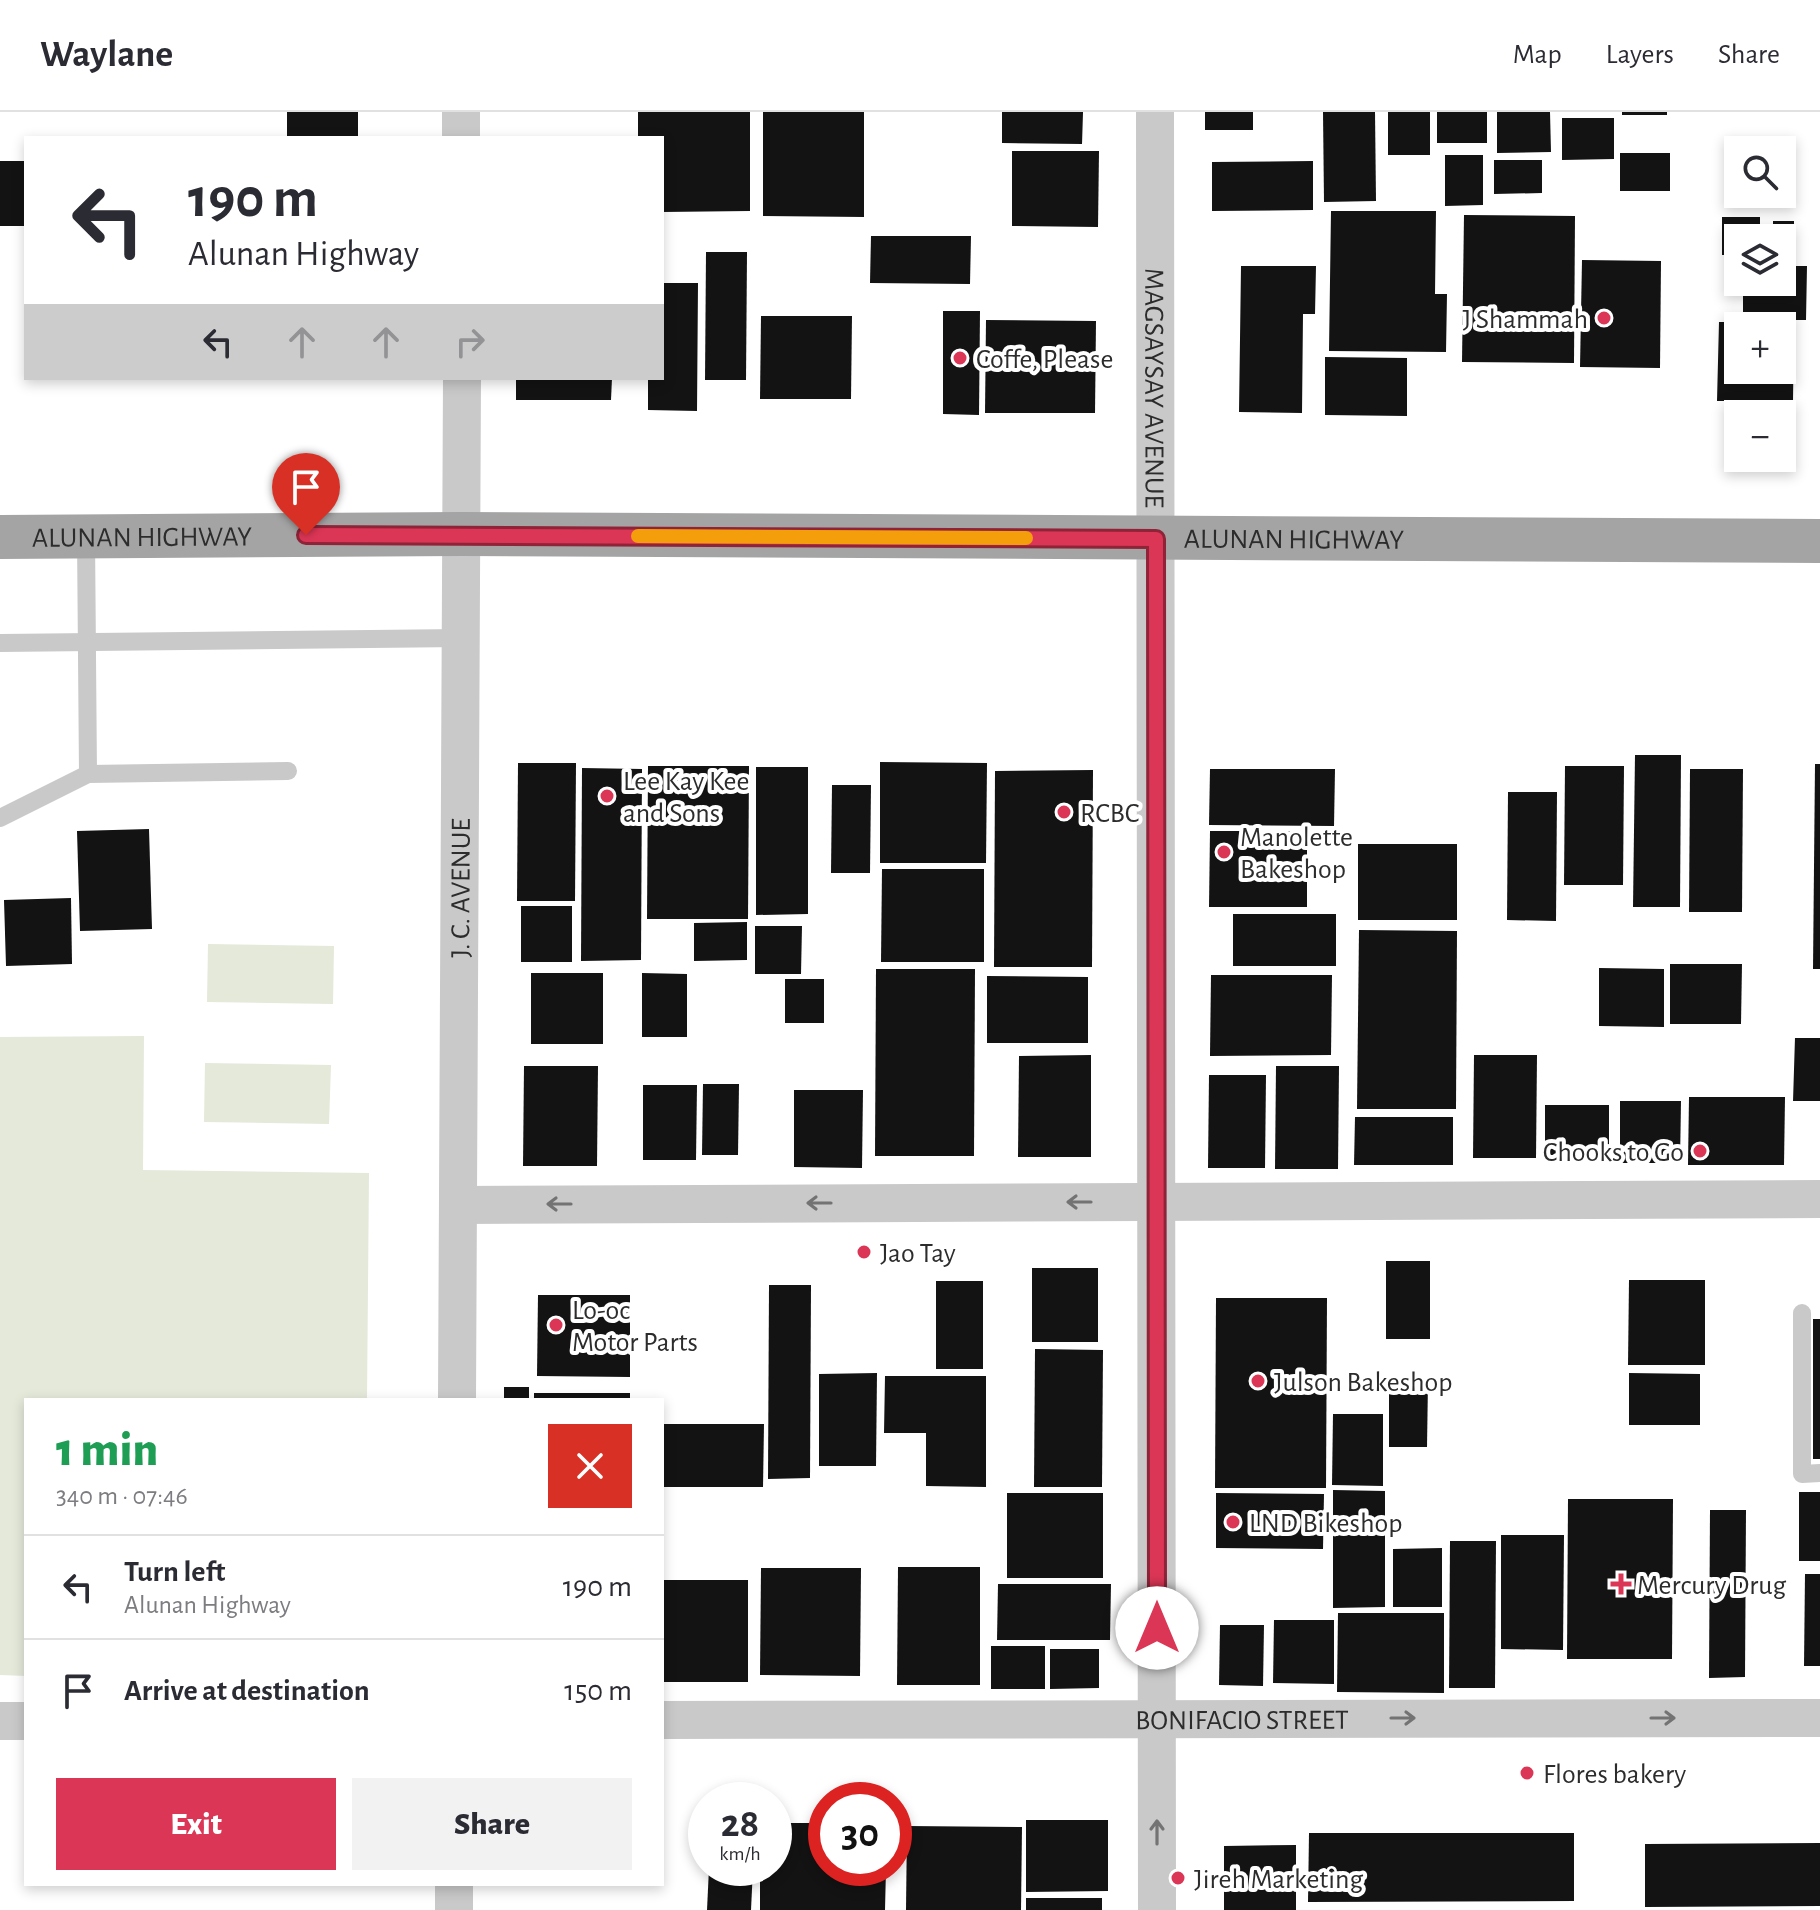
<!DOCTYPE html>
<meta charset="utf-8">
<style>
body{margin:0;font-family:"Alegreya Sans",sans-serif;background:#f2f2f3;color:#2b2b33;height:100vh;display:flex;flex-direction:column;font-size:30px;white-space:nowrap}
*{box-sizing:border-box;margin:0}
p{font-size:26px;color:#7c7c81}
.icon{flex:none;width:44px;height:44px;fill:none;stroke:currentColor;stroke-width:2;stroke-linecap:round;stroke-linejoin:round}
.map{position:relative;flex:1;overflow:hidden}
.details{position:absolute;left:24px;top:1286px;width:640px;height:488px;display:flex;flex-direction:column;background:#fff;border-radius:0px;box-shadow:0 4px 12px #0003}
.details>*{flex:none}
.hud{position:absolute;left:24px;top:24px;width:640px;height:244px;border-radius:0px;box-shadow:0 4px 12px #0003;background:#fff;color:#2b2b33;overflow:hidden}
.controls{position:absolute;left:1724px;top:24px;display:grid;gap:16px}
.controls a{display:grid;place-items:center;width:72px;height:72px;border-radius:0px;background:#fff;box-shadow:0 4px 12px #0003;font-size:40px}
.speed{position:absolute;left:688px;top:1670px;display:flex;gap:16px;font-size:40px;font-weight:700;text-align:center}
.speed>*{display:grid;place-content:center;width:104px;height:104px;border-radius:50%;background:#fff;box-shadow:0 4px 12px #0003;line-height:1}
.speed small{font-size:20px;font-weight:400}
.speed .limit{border:12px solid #d22;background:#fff;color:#111}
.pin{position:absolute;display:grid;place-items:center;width:68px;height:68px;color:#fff;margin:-82px -34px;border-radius:50% 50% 50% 0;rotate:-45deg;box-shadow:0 0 8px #0007}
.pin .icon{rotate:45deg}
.me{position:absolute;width:88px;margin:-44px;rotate:0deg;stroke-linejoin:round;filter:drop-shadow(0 0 6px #0008)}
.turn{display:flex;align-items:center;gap:28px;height:168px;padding:0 32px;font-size:36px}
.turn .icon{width:104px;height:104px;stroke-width:2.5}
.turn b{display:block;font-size:56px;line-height:68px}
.lanes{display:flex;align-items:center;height:76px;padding:0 32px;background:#0003;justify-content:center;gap:40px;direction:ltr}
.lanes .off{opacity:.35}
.round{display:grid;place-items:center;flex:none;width:84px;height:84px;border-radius:0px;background:#f2f2f3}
.summary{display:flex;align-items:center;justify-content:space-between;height:136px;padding:0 32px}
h1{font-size:48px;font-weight:800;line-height:60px;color:#1e9e55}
.cta{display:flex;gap:16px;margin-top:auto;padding:16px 32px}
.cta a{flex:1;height:92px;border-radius:0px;background:#dc3656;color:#fff;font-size:32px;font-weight:800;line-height:92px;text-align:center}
.cta a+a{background:#f2f2f3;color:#2b2b33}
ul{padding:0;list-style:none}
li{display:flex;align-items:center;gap:24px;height:104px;padding:0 32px;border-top:2px solid #e1e1e2}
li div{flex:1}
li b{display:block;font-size:30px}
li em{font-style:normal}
header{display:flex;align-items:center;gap:48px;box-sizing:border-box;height:112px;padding:0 40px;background:#fff;border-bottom:2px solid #e1e1e2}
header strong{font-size:38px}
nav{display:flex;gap:44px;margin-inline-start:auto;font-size:28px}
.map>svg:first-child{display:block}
</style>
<header>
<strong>Waylane</strong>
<nav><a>Map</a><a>Layers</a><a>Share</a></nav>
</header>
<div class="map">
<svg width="1820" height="1798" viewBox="0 0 1820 1798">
<rect width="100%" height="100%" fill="#fff"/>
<g fill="#e4e9da">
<path d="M 208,832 L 334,834 L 333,892 L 207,890 Z"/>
<path d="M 144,924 L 143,1058 L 369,1061 L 367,1288 L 26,1288 L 26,1564 L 0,1563 L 0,925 Z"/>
<path d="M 205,951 L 331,953 L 329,1012 L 204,1010 Z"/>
</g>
<g fill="#131313" fill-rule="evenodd">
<rect x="287" y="0" width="71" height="26"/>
<path d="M 638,0 L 750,0 L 750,99 L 662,100 L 662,26 L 638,26 Z"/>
<path d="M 763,0 L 864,0 L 864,105 L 763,104 Z"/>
<path d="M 1002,0 L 1083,0 L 1082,32 L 1002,31 Z"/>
<rect x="1205" y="0" width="48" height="18"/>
<path d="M 1323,0 L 1375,0 L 1376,89 L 1324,90 Z"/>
<rect x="1388" y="0" width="42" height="43"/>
<rect x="1437" y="0" width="50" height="31"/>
<path d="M 1497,0 L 1550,0 L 1551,40 L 1497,41 Z"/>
<rect x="1622" y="0" width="45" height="3"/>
<path d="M 1562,6 L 1614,6 L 1614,47 L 1562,48 Z"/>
<path d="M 1012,39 L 1099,39 L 1098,115 L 1012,114 Z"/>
<rect x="1620" y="41" width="50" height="38"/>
<path d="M 1445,43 L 1483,43 L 1483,93 L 1445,94 Z"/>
<path d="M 1494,48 L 1542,48 L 1542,81 L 1494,82 Z"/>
<rect x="0" y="49" width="26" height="65"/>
<path d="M 1313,49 L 1313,98 L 1212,99 L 1212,50 Z"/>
<path d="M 1331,99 L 1436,99 L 1435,182 L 1447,182 L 1446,240 L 1329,239 Z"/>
<path d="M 1464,103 L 1575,104 L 1574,251 L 1462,250 Z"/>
<path d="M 1722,105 L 1760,105 L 1760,126 L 1738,126 L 1738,143 L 1722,143 Z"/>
<path d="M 1773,109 L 1794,109 L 1794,147 L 1782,147 L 1782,126 L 1773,126 Z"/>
<path d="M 871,124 L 971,124 L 970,172 L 870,171 Z"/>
<path d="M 706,140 L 747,140 L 746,268 L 705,268 Z"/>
<path d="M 1582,148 L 1661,149 L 1660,256 L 1580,255 Z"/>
<path d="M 1241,154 L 1316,154 L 1315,202 L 1303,202 L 1302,301 L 1239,300 Z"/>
<path d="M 1782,154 L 1807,154 L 1806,208 L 1743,208 L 1743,170 L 1782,170 Z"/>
<path d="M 662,171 L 698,171 L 697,299 L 648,298 L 648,266 L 662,266 Z"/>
<path d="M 943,199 L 980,199 L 979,303 L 943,302 Z"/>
<path d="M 761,204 L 852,204 L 851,287 L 760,287 Z"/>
<path d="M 986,208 L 1096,209 L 1095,301 L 985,301 Z"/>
<path d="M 1719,210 L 1794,210 L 1793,289 L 1717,289 ZM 1738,214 L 1782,214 L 1782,258 L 1738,258 Z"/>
<path d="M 1325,245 L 1407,246 L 1407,304 L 1325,303 Z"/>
<path d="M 516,266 L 612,266 L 611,288 L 516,288 Z"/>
<path d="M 1635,643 L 1681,643 L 1680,795 L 1633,795 Z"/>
<path d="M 880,650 L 987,651 L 986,751 L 880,751 Z"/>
<path d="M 518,651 L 576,651 L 575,789 L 517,789 Z"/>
<path d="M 1815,652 L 1820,652 L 1820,857 L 1813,857 Z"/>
<path d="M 648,654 L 749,654 L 748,807 L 647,807 Z"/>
<path d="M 1565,654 L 1624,654 L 1623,773 L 1564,773 Z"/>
<path d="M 756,655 L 808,655 L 808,802 L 756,803 Z"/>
<path d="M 582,656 L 642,657 L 641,848 L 581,849 Z"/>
<path d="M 1210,657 L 1335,657 L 1334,714 L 1209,713 Z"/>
<path d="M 1690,657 L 1743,657 L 1742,800 L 1689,800 Z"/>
<path d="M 1093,658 L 1092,855 L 994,855 L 995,659 Z"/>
<path d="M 832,673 L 871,673 L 870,761 L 831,761 Z"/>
<path d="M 1508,680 L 1557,680 L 1556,809 L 1507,808 Z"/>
<path d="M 149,717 L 152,817 L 80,819 L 77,719 Z"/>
<path d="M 1210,719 L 1307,719 L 1307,795 L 1209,795 Z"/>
<rect x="1358" y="732" width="99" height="76"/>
<path d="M 882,757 L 984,757 L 984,850 L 881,850 Z"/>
<path d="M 71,786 L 72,852 L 6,854 L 4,788 Z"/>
<rect x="521" y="794" width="51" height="56"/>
<rect x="1233" y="802" width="103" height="52"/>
<path d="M 747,810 L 747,848 L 694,849 L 694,811 Z"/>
<path d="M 755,814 L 802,814 L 801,862 L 755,862 Z"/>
<path d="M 1359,818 L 1457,819 L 1456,997 L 1357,997 Z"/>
<path d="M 1670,852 L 1742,852 L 1741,912 L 1670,912 Z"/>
<path d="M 1599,856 L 1664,857 L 1664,915 L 1599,914 Z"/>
<path d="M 876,857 L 975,857 L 974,1044 L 875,1044 Z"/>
<rect x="531" y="861" width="72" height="71"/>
<path d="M 642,861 L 687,862 L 687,925 L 642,925 Z"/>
<path d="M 1211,863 L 1332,863 L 1331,943 L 1210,944 Z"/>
<path d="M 987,864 L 1088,865 L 1088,931 L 987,931 Z"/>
<rect x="785" y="867" width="39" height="44"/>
<path d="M 1795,926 L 1820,926 L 1820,989 L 1793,989 Z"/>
<path d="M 1091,943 L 1091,1045 L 1018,1045 L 1019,944 Z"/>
<path d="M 1474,943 L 1537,943 L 1536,1046 L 1473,1046 Z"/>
<path d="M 524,954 L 598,954 L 597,1054 L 523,1054 Z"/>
<path d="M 1276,954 L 1339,954 L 1338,1057 L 1275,1057 Z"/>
<path d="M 1209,963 L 1266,963 L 1265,1056 L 1208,1056 Z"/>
<path d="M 703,972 L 739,972 L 738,1043 L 702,1043 Z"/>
<path d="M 643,973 L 697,973 L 696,1048 L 643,1048 Z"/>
<path d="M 794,978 L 863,978 L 862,1056 L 794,1055 Z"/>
<path d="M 1689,985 L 1785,985 L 1784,1053 L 1688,1053 Z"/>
<path d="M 1620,989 L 1681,989 L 1680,1051 L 1620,1051 Z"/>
<rect x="1545" y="993" width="64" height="57"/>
<path d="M 1355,1005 L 1453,1005 L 1453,1053 L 1354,1053 Z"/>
<rect x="1386" y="1149" width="44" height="78"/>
<rect x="1032" y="1156" width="66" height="74"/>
<path d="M 1629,1168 L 1705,1168 L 1705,1253 L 1628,1253 Z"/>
<rect x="936" y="1169" width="47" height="88"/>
<path d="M 769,1173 L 811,1173 L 810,1366 L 768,1367 Z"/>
<path d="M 538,1183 L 630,1183 L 630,1265 L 537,1264 Z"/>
<path d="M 1216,1186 L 1327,1186 L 1326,1376 L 1215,1376 Z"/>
<rect x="1813" y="1207" width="7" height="140"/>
<path d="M 1035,1237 L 1103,1238 L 1102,1375 L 1034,1375 Z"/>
<path d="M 877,1261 L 876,1354 L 819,1354 L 819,1262 Z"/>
<path d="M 1629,1261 L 1700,1262 L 1700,1313 L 1629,1313 Z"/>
<path d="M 885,1264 L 986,1264 L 986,1375 L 926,1374 L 926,1321 L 884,1321 Z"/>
<path d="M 1389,1269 L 1428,1269 L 1427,1335 L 1389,1335 Z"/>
<rect x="504" y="1275" width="25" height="13"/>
<rect x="534" y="1281" width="96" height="7"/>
<path d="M 1333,1302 L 1383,1302 L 1383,1374 L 1332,1373 Z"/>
<path d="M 662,1312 L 764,1312 L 763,1375 L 662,1375 Z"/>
<path d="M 1333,1378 L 1385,1379 L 1385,1495 L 1333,1496 Z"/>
<rect x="1799" y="1380" width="21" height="69"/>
<rect x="1007" y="1381" width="96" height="85"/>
<path d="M 1216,1381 L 1324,1382 L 1323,1437 L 1216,1436 Z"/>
<path d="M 1568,1387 L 1673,1387 L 1672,1547 L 1567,1547 Z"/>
<path d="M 1710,1398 L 1746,1398 L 1745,1565 L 1709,1566 Z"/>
<path d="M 1501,1423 L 1564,1423 L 1563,1538 L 1501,1537 Z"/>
<path d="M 1450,1429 L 1496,1429 L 1495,1576 L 1449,1576 Z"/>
<path d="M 1442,1436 L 1442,1495 L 1393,1495 L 1393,1437 Z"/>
<path d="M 898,1455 L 980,1455 L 980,1573 L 897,1573 Z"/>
<path d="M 761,1456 L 861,1456 L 860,1564 L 760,1563 Z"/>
<path d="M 1805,1462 L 1820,1462 L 1820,1554 L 1804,1554 Z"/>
<rect x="662" y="1468" width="86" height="102"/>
<path d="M 998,1472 L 1111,1472 L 1110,1528 L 997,1528 Z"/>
<path d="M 1338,1501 L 1444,1501 L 1444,1581 L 1337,1580 Z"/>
<path d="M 1274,1508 L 1334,1508 L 1334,1572 L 1273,1571 Z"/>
<path d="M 1220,1513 L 1264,1513 L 1263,1574 L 1219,1573 Z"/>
<rect x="991" y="1534" width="54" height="43"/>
<path d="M 1050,1537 L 1099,1537 L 1099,1576 L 1050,1577 Z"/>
<path d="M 1026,1708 L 1108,1708 L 1108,1779 L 1026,1780 Z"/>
<path d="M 774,1711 L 826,1711 L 826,1756 L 886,1756 L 885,1798 L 760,1798 L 760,1756 L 774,1756 Z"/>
<path d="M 907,1714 L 1022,1715 L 1021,1798 L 906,1798 Z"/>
<path d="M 1309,1721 L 1574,1721 L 1574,1789 L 1308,1790 Z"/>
<path d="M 1820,1731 L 1820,1794 L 1645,1795 L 1645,1732 Z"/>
<path d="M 1296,1733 L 1296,1798 L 1224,1798 L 1224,1734 Z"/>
<path d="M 709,1756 L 753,1756 L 751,1798 L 707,1798 Z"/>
<rect x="1026" y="1786" width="76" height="12"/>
</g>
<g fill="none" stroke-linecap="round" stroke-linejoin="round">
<g stroke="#c9c9c9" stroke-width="18">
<path d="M 86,425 L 88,662"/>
<path d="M 0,531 L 462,526"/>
<path d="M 0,706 L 88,662 L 288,659"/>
<path d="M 1802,1201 L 1802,1362 L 1820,1361"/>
</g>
<g stroke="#c9c9c9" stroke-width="38">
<path d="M 461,0 L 461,26"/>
<path id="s1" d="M 1155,0 L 1157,1798"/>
<path d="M 458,1093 L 1820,1087"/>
<path id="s2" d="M 457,1288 L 462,266"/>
<path id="s3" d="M 662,1608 L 1820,1606"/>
<path d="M 0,1609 L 26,1609"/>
<path d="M 454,1798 L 454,1772"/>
</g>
<path stroke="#a4a4a4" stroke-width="44" id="s4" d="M 0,425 L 462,422 L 1820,429"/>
</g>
<defs><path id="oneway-shaft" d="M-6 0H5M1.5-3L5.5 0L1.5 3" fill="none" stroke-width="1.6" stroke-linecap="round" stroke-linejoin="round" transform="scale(2)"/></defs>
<g stroke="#737373">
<use href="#oneway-shaft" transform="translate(1079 1090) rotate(180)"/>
<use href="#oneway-shaft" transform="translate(819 1091) rotate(180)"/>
<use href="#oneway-shaft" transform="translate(559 1092) rotate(180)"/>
<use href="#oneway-shaft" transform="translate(1403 1606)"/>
<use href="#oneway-shaft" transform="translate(1663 1606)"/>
<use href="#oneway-shaft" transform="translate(1157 1720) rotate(-90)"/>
</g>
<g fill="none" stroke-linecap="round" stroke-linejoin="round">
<defs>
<path id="route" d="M 306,423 L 1156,427 L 1157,1516"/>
</defs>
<use href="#route" stroke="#8f2338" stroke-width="20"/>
<use href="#route" stroke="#dc3656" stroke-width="14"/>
<path stroke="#f59e0b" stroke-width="14" d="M 638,424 L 1026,426"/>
</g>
<g fill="#dc3656" stroke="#fff" stroke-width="3">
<circle cx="1604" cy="206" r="8"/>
<circle cx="960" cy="246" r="8"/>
<circle cx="607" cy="684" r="8"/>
<circle cx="1064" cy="700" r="8"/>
<circle cx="1224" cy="740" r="8"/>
<circle cx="1700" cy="1039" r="8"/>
<circle cx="864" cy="1140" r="8"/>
<circle cx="556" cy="1213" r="8"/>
<circle cx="1258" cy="1269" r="8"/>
<circle cx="1233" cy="1410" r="8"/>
<path d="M1617 1460h8v8h8v8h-8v8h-8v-8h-8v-8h8z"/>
<circle cx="1527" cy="1661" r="8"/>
<circle cx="1178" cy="1766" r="8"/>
</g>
<g text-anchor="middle" stroke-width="8" stroke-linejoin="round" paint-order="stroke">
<g font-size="28" fill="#2c2c2c" stroke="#fff" text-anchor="start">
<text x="1588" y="216" text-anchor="end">J Shammah</text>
<text x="976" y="256">Coffe, Please</text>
<text x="623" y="678">Lee Kay Kee<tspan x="623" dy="32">and Sons</tspan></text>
<text x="1080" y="710">RCBC</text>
<text x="1240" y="734">Manolette<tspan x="1240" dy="32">Bakeshop</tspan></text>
<text x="1684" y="1049" text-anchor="end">Chooks to Go</text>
<text x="880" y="1150">Jao Tay</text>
<text x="572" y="1207">Lo-oc<tspan x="572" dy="32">Motor Parts</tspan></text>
<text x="1274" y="1279">Julson Bakeshop</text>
<text x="1249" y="1420">LND Bikeshop</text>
<text x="1637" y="1482">Mercury Drug</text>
<text x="1543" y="1671">Flores bakery</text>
<text x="1194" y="1776">Jireh Marketing</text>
</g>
<g font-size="28" fill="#2c2c2c" stroke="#fff">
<text dy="10" stroke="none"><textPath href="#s1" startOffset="276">MAGSAYSAY AVENUE</textPath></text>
<text dy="10" stroke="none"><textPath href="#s4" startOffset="142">ALUNAN HIGHWAY</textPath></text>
<text dy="10" stroke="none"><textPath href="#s4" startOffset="1294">ALUNAN HIGHWAY</textPath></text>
<text dy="10" stroke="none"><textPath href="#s2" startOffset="512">J. C. AVENUE</textPath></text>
<text dy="10" stroke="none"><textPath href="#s3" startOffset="580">BONIFACIO STREET</textPath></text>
</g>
</g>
</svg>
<div class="controls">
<a><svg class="icon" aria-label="search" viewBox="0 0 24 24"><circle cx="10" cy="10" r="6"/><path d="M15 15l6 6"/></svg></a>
<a><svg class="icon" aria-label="layers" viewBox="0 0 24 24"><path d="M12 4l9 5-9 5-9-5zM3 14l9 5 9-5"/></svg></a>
<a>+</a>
<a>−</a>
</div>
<div class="speed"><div>28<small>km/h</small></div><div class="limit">30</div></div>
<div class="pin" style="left:306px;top:423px;background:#d93025"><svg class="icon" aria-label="arrive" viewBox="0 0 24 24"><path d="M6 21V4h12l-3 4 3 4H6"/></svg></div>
<svg class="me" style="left:1157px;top:1516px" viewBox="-20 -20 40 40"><circle r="19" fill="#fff"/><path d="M0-13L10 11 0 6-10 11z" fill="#dc3656"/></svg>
<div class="hud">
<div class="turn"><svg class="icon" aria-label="left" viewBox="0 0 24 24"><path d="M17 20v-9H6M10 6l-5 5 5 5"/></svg><div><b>190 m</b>Alunan Highway</div></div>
<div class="lanes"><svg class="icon" aria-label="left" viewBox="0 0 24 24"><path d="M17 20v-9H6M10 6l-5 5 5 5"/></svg><svg class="icon off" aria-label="ahead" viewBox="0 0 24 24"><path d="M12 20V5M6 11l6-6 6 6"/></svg><svg class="icon off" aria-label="ahead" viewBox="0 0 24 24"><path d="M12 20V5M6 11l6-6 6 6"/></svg><svg class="icon off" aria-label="right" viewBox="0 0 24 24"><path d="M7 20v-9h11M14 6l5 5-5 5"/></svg></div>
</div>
<section class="details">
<div class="summary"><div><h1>1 min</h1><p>340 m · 07:46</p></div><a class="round" style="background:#d93025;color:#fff"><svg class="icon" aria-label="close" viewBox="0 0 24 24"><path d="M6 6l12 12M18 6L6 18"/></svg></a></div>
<ul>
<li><svg class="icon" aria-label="left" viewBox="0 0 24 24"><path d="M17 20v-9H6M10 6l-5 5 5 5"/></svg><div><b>Turn left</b><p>Alunan Highway</p></div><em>190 m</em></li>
<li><svg class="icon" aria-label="arrive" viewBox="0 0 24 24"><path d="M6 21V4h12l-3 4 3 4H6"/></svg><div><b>Arrive at destination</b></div><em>150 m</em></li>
</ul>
<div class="cta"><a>Exit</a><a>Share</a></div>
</section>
</div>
